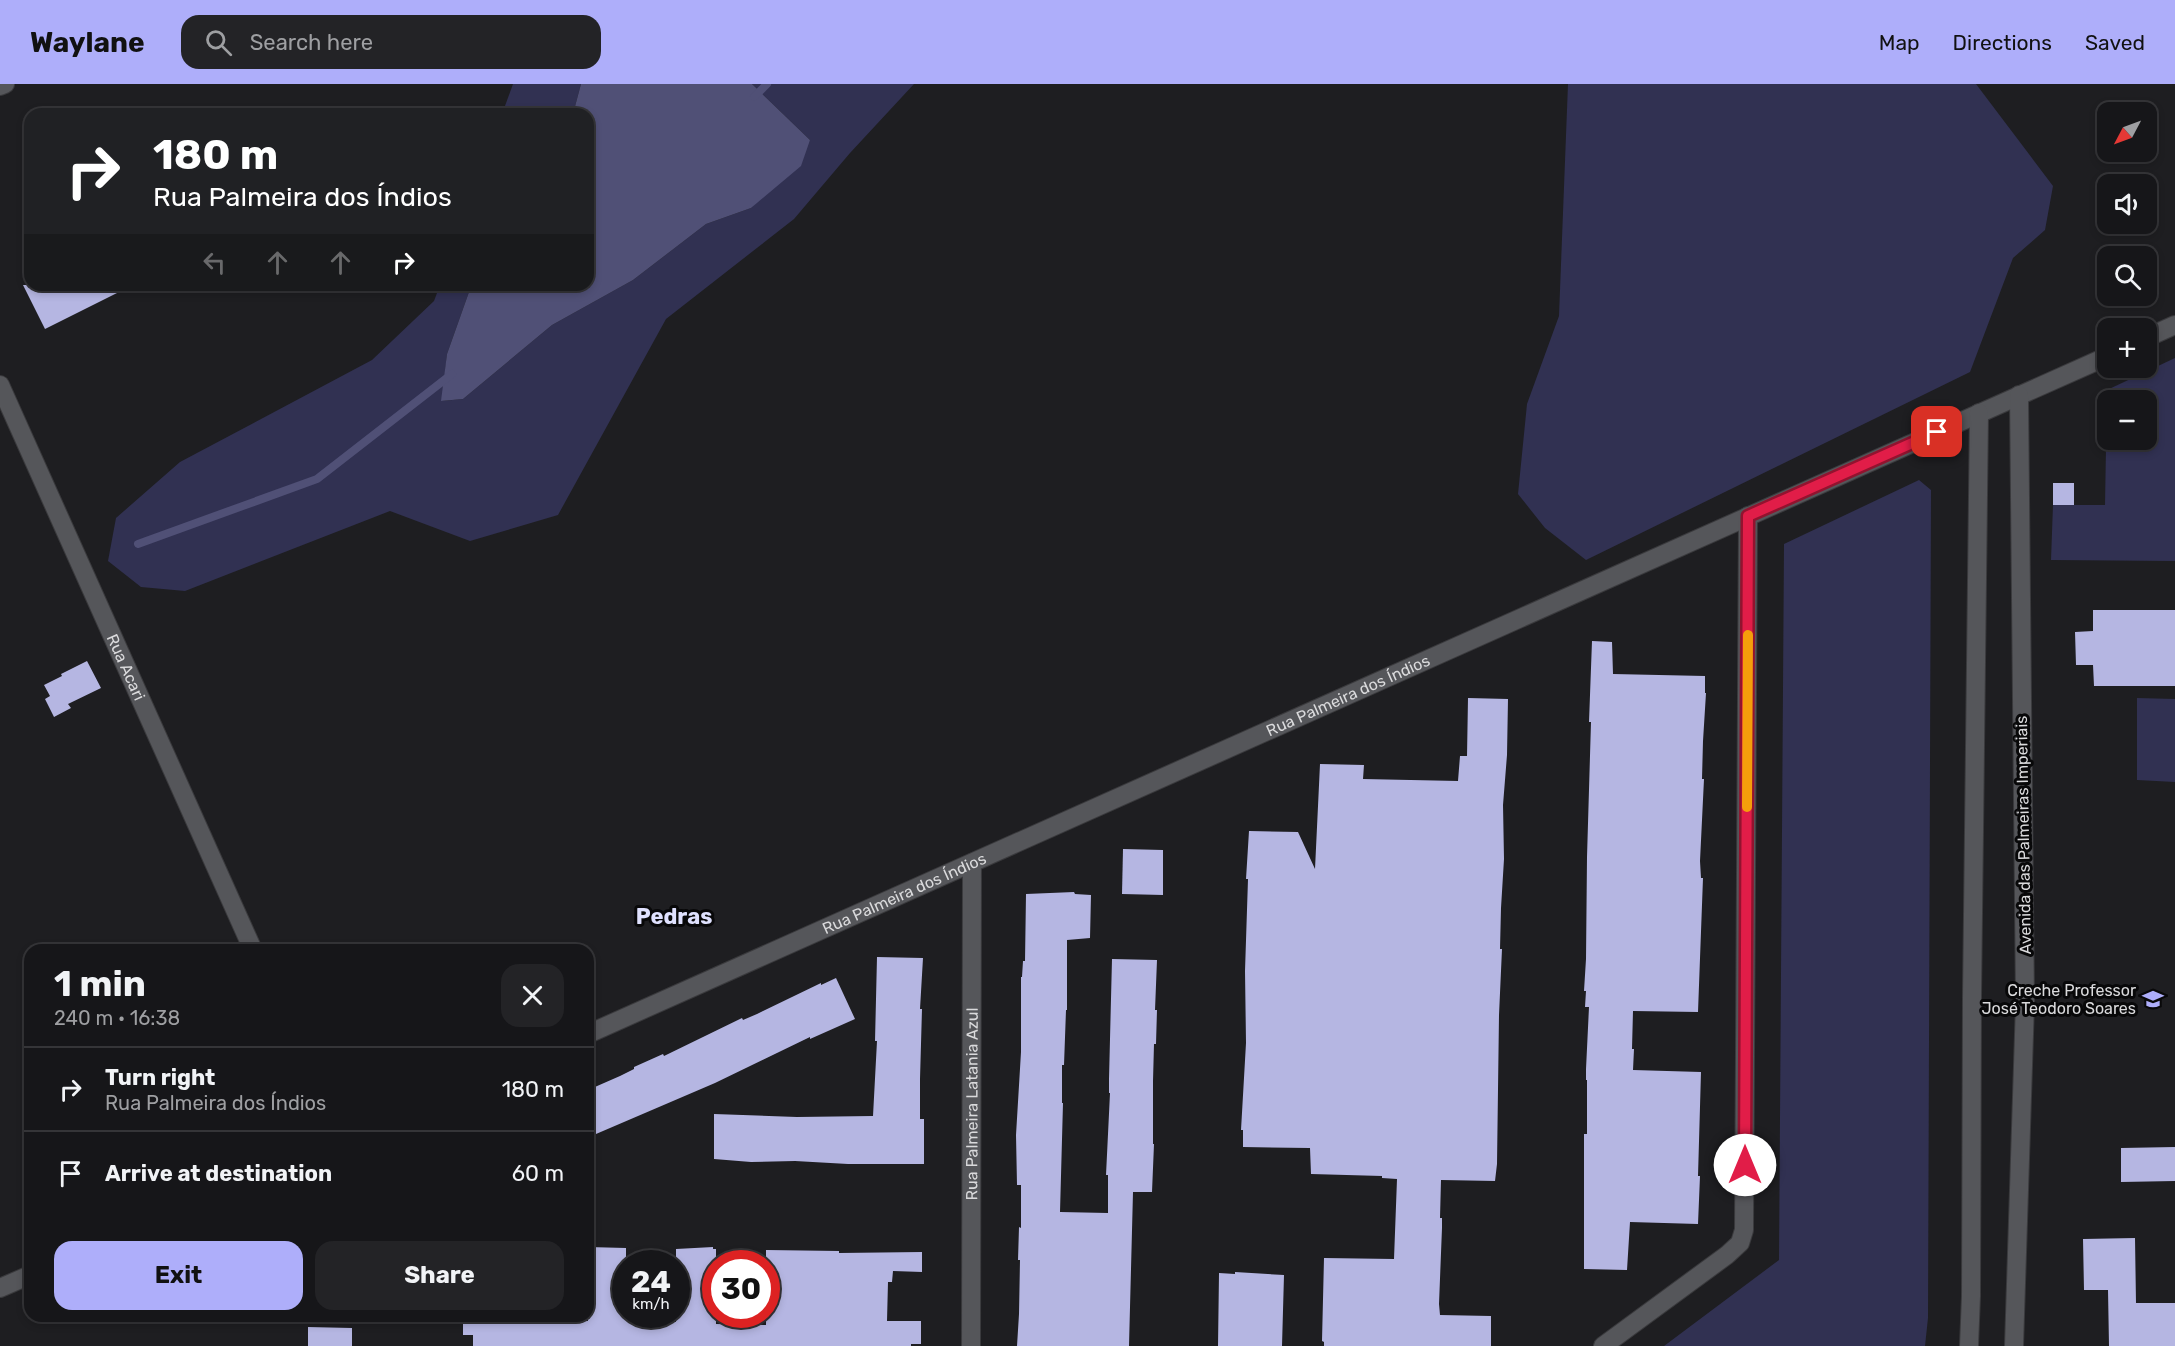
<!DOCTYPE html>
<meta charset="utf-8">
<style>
body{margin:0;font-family:Rubik,sans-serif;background:#232326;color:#f1f3f6;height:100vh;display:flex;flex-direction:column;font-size:22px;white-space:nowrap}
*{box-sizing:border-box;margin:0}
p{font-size:20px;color:#9e9fa2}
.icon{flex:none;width:33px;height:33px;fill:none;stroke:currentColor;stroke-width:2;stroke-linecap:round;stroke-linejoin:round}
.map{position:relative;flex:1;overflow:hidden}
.sheet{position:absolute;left:24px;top:860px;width:570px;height:378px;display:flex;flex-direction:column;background:#161619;border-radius:18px;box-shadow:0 3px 9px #0003,0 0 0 2px #353538}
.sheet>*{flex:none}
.guide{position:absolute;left:24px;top:24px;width:570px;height:183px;border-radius:18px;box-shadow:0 3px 9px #0003,0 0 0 2px #353538;background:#202124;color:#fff;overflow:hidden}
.needle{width:39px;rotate:229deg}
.fabs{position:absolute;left:2097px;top:18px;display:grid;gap:12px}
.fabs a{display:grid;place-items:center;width:60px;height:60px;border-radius:12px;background:#161619;box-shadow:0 3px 9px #0003,0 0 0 2px #353538;font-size:30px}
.speed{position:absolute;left:612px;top:1166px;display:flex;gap:12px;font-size:30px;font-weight:700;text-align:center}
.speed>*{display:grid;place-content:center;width:78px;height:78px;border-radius:50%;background:#161619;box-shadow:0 3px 9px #0003,0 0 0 2px #353538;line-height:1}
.speed small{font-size:15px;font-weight:400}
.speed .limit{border:9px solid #d22;background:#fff;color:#111}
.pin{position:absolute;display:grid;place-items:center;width:51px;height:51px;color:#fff;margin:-26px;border-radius:12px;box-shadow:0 3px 9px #0006}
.me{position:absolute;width:66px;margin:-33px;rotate:0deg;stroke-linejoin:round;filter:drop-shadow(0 0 4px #0008)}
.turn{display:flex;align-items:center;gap:21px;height:126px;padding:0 30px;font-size:27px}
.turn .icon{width:78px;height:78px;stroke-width:2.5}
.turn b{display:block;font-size:42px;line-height:51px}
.lanes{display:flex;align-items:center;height:57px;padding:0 30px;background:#0003;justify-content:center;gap:30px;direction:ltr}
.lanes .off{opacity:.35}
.round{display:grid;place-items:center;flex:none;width:63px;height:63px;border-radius:18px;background:#232326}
.overview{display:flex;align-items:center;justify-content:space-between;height:102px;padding:0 30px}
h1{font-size:36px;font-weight:700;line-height:45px}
.cta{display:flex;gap:12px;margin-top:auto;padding:12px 30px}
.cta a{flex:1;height:69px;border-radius:18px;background:#aeaefa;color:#111;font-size:24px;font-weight:700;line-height:69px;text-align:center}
.cta a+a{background:#232326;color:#f1f3f6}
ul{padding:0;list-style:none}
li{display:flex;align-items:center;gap:18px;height:84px;padding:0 30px;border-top:2px solid #353538}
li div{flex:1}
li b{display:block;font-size:22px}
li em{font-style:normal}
header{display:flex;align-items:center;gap:36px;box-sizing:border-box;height:84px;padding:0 30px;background:#aeaefa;color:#111}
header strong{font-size:28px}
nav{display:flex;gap:33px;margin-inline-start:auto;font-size:21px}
.search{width:420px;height:54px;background:#232326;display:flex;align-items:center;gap:15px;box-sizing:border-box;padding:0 21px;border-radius:18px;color:#9e9fa2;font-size:22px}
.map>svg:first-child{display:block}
</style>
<header>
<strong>Waylane</strong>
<div class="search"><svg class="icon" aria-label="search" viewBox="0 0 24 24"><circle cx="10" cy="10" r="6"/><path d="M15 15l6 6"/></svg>Search here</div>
<nav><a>Map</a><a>Directions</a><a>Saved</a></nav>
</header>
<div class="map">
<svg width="2175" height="1262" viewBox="0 0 2175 1262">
<rect width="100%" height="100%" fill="#1e1e21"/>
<g fill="#313152" fill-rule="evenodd">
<path d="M 513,0 L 581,0 L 573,30 L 502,30 Z"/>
<path d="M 752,0 L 914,0 L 850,69 L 794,135 L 666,235 L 558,431 L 470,457 L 390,427 L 185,507 L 141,503 L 108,477 L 116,434 L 180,378 L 372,276 L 434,217 L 440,201 L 474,201 L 469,208 L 447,270 L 442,317 L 463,315 L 552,241 L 633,196 L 706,140 L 751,124 L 810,56 Z"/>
<path d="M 1568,0 L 1976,0 L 2053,102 L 2045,146 L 2013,174 L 1970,288 L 1586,476 L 1545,444 L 1518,410 L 1527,320 L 1559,232 Z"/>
<path d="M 2175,274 L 2175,477 L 2051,476 L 2053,421 L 2105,421 L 2107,306 ZM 2146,316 L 2146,356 L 2108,356 L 2108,316 Z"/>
<path d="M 1919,396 L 1931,406 L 1928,1234 L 1925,1262 L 1664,1262 L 1779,1176 L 1784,460 Z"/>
<path d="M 2137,614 L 2175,615 L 2175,698 L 2137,696 Z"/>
</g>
<path fill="#505076" d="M 581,0 L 752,0 L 810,56 L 801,82 L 751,124 L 706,140 L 633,196 L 552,241 L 463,315 L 441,317 L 447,270 L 469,208 L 474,201 L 588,201 L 588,30 L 573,30 Z"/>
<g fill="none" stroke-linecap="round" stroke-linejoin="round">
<g stroke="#505076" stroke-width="8">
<path d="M 754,13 L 767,0"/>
<path d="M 138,460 L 317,395 L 452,290"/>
</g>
</g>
<g fill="#b5b6e2">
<path d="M 23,201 L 133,201 L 45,245 Z"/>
<rect x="2053" y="399" width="21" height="22"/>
<path d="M 2093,526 L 2175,526 L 2175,602 L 2094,602 L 2093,581 L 2076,581 L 2075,548 L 2093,547 Z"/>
<path d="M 1592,557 L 1612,558 L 1613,590 L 1705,592 L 1705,609 L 1706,609 L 1703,657 L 1702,695 L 1704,695 L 1700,777 L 1701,794 L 1703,794 L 1698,928 L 1633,927 L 1632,965 L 1634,965 L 1633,986 L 1701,988 L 1698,1092 L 1700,1092 L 1698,1140 L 1630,1138 L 1627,1186 L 1584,1185 L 1584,1050 L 1587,1050 L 1587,996 L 1586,996 L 1586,985 L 1589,923 L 1585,923 L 1586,907 L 1584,907 L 1586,875 L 1587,773 L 1591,638 L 1589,638 Z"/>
<path d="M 87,577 L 101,604 L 68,620 L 71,624 L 54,633 L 45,615 L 50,612 L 44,601 L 62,592 L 61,590 Z"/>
<path d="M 1468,614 L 1508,615 L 1507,671 L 1503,721 L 1504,775 L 1501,824 L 1500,865 L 1502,865 L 1499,931 L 1497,1080 L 1495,1097 L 1441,1096 L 1440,1134 L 1442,1134 L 1442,1144 L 1439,1220 L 1440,1231 L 1491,1232 L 1491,1262 L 1324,1262 L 1324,1258 L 1322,1257 L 1324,1174 L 1394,1175 L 1397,1095 L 1382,1094 L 1382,1092 L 1311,1090 L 1310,1064 L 1243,1063 L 1243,1046 L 1241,1046 L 1246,959 L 1245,887 L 1248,795 L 1246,795 L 1249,747 L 1298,748 L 1315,785 L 1320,680 L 1364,681 L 1363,695 L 1458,697 L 1460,672 L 1467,672 Z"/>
<path d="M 1123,765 L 1163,766 L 1163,811 L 1122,810 Z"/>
<path d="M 1074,808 L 1075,810 L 1091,811 L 1090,854 L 1067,856 L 1067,926 L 1066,926 L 1064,981 L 1062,981 L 1062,1019 L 1063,1019 L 1060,1128 L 1108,1129 L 1108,1091 L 1106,1091 L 1110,1009 L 1109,1009 L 1109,995 L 1112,875 L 1157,876 L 1155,926 L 1157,926 L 1156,960 L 1154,960 L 1153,997 L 1153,1060 L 1154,1060 L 1152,1108 L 1133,1108 L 1129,1262 L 1017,1262 L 1019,1230 L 1020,1176 L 1018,1176 L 1019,1143 L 1021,1144 L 1021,1101 L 1017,1101 L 1016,1051 L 1021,968 L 1021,893 L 1022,893 L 1023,877 L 1025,877 L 1026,810 Z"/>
<path d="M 877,873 L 923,874 L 920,925 L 922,925 L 920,995 L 920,1035 L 924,1035 L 924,1080 L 848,1080 L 795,1077 L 751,1078 L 714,1075 L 714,1030 L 797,1033 L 873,1032 L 877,957 L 875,957 Z"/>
<path d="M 836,894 L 855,935 L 810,955 L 810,953 L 715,999 L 596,1050 L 588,1033 L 588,1006 L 620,992 L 634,985 L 634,983 L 663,970 L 664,972 L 742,934 L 743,936 L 757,930 L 821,899 L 821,901 Z"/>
<path d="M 2175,1063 L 2175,1097 L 2121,1098 L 2121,1064 Z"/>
<path d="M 2135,1154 L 2136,1219 L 2175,1219 L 2175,1262 L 2109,1262 L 2108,1206 L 2084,1206 L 2083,1155 Z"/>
<path d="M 588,1163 L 626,1164 L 626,1237 L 676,1238 L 676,1165 L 713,1163 L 713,1165 L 716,1165 L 716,1240 L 766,1241 L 766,1166 L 839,1167 L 839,1169 L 922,1168 L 922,1188 L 893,1187 L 892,1198 L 888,1198 L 887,1237 L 921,1237 L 921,1260 L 911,1260 L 911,1262 L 473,1262 L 473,1251 L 463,1251 L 463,1232 L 507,1232 L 507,1238 L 588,1237 Z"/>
<path d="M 1235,1188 L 1284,1191 L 1282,1262 L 1218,1262 L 1219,1189 L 1235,1190 Z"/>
<path d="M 308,1243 L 352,1244 L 352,1262 L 308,1262 Z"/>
</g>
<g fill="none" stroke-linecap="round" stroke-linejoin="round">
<defs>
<g id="street">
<path d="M 0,2 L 5,0"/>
<path d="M 2146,254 L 2175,241"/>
<path id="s1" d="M 0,301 L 253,866"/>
<path id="s2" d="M 588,950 L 2108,272"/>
<path d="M 0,1204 L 30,1191"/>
<path id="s3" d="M 971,1262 L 972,779"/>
<path d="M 1603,1262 L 1727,1171 L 1740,1159 L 1744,1146 L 1748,432"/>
<path d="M 1969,1262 L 1971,1212 L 1972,913 L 1979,329"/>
<path d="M 2014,1262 L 2025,919 L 2019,311"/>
</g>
</defs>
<use href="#street" stroke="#3a3a3d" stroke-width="20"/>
<use href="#street" stroke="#55565a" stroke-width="18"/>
</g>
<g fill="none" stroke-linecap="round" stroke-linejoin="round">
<defs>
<path id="route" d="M 1745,1081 L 1748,432 L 1937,348"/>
</defs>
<use href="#route" stroke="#92132f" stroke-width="15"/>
<use href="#route" stroke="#e11d48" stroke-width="10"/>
<path stroke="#f59e0b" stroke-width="10" d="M 1747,723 L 1748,551"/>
</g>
<defs>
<symbol id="school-bare" viewBox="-9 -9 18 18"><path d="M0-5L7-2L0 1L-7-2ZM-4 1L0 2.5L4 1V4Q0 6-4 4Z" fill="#aeaefa" stroke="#080809" stroke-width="2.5" paint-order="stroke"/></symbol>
</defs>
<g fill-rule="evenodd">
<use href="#school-bare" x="2138" y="900" width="30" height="30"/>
</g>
<g text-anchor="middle" stroke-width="6" stroke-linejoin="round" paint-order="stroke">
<g font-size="16" fill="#dadadc" stroke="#080809">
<text dy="6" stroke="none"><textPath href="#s1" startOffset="309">Rua Acari</textPath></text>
<text dy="6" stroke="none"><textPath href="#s2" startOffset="832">Rua Palmeira dos Índios</textPath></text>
<text transform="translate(2023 751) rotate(-91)" y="6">Avenida das Palmeiras Imperiais</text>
<text dy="6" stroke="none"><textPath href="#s2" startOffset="346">Rua Palmeira dos Índios</textPath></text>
<text dy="6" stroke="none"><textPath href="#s3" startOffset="242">Rua Palmeira Latania Azul</textPath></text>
</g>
<g font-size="16" fill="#dadadc" stroke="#080809" text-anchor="end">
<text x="2136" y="912">Creche Professor<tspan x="2136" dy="18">José Teodoro Soares</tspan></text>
</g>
<g font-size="22" font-weight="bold" fill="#dfe1fe" stroke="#080809">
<text x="674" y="840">Pedras</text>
</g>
</g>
</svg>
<div class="fabs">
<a><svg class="needle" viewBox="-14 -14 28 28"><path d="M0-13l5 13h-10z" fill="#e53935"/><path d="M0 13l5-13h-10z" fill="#9e9fa2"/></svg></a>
<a><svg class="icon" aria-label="sound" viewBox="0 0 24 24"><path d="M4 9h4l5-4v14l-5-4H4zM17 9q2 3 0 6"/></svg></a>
<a><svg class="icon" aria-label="search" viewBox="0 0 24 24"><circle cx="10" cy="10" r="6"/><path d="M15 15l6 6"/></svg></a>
<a>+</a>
<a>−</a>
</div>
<div class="speed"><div>24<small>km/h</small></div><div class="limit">30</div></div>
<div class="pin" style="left:1937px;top:348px;background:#d93025"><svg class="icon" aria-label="arrive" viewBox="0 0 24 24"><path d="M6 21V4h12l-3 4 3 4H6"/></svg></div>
<svg class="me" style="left:1745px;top:1081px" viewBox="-20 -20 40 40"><circle r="19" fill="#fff"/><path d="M0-13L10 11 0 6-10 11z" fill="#e11d48"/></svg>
<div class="guide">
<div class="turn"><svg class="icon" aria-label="right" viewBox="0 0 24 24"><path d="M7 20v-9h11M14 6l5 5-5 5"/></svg><div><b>180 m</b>Rua Palmeira dos Índios</div></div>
<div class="lanes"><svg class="icon off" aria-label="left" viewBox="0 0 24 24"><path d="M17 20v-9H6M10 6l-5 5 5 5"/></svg><svg class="icon off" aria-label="ahead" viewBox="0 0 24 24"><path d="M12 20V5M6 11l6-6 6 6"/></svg><svg class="icon off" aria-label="ahead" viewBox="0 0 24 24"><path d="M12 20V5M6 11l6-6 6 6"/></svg><svg class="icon" aria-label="right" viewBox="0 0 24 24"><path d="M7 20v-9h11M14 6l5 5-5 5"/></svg></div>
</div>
<section class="sheet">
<div class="overview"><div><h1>1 min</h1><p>240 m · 16:38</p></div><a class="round"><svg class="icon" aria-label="close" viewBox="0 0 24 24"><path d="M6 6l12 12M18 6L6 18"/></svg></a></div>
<ul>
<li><svg class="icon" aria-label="right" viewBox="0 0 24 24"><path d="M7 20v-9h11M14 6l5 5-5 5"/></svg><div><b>Turn right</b><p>Rua Palmeira dos Índios</p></div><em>180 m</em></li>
<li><svg class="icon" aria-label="arrive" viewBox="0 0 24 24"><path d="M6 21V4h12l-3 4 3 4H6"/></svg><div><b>Arrive at destination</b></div><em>60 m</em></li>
</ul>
<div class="cta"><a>Exit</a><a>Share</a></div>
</section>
</div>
